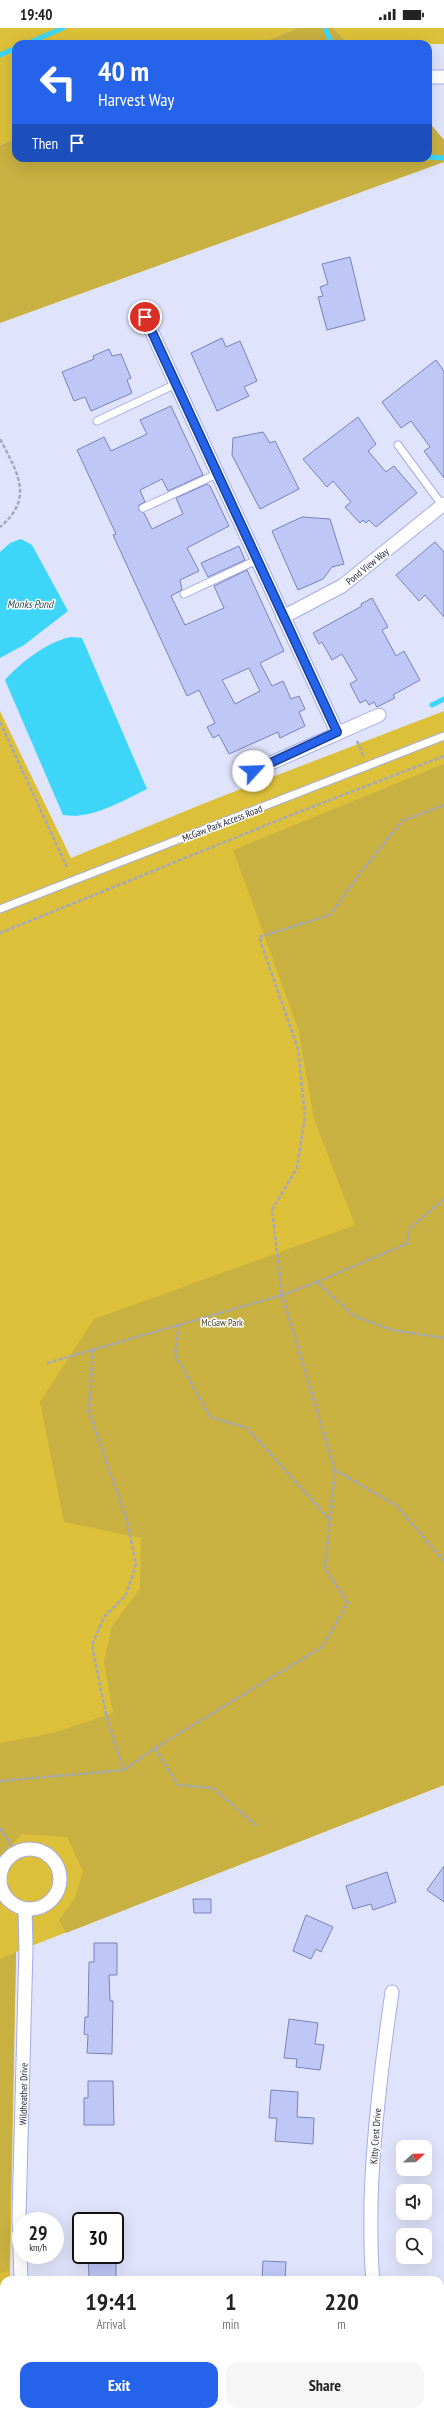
<!DOCTYPE html>
<style>
body{margin:0;font-family:"PT Sans Narrow",sans-serif;background:#f6f6f6;color:#222;height:100vh;display:flex;flex-direction:column;font-size:15px;white-space:nowrap}
*{box-sizing:border-box;margin:0}
p{font-size:13px;color:#767676}
.icon{flex:none;width:22px;height:22px;fill:none;stroke:currentColor;stroke-width:2;stroke-linecap:round;stroke-linejoin:round}
.map{position:relative;flex:1;overflow:hidden}
.drawer{position:absolute;left:0px;top:2248px;width:444px;height:140px;display:flex;flex-direction:column;background:#fff;border-radius:12px 12px 0 0;box-shadow:0 4px 16px #0002}
.drawer>*{flex:none}
.banner{position:absolute;left:12px;top:12px;width:420px;height:122px;border-radius:12px;box-shadow:0 4px 16px #0002;background:#2563eb;color:#fff;overflow:hidden}
.needle{width:26px;rotate:68deg}
.fabs{position:absolute;left:396px;top:2112px;display:grid;gap:8px}
.fabs a{display:grid;place-items:center;width:36px;height:36px;border-radius:8px;background:#fff;box-shadow:0 4px 16px #0002;font-size:20px}
.speed{position:absolute;left:12px;top:2184px;display:flex;gap:8px;font-size:20px;font-weight:700;text-align:center}
.speed>*{display:grid;place-content:center;width:52px;height:52px;border-radius:50%;background:#fff;box-shadow:0 4px 16px #0002;line-height:1}
.speed small{font-size:10px;font-weight:400}
.speed .limit{border:2px solid #111;border-radius:6px;background:#fff;color:#111}
.pin{position:absolute;display:grid;place-items:center;width:34px;height:34px;color:#fff;margin:-17px;border:2px solid #fff;border-radius:50%;box-shadow:0 1px 4px #0007}
.me{position:absolute;width:44px;margin:-22px;rotate:65deg;stroke-linejoin:round;filter:drop-shadow(0 0 3px #0008)}
.turn{display:flex;align-items:center;gap:14px;height:84px;padding:0 20px;font-size:18px}
.turn .icon{width:52px;height:52px;stroke-width:2.5}
.turn b{display:block;font-size:28px;line-height:34px}
.then{display:flex;align-items:center;height:38px;padding:0 20px;background:#0003;gap:8px;font-size:15px}
.eta{display:flex;justify-content:space-evenly;align-items:center;height:68px;text-align:center}
.eta b{font-size:24px;font-weight:600;line-height:28px}
.action{display:flex;gap:8px;margin-top:auto;padding:8px 20px}
.action a{flex:1;height:46px;border-radius:12px;background:#2563eb;color:#fff;font-size:16px;font-weight:600;line-height:46px;text-align:center}
.action a+a{background:#f6f6f6;color:#222}
.status{display:flex;justify-content:space-between;align-items:center;height:28px;padding:0 20px;background:#fff;direction:ltr}
.status svg{height:11px;fill:currentColor}
.map>svg:first-child{display:block}
</style>
<div class="status"><b>19:40</b><svg viewBox="0 0 49 12"><path d="M0 12V9h3v3zM5 12V6h3v6zM10 12V3h3v9zM15 12V0h3v12zM26 1h20v11H26zM47 4h2v5h-2z"/></svg></div>
<div class="map">
<svg width="444" height="2388" viewBox="0 0 444 2388">
<rect width="100%" height="100%" fill="#dfe4fc"/>
<g fill="#dcc039">
<path d="M 0,0 L 298,0 L 258,16 L 16,16 L 16,111 L 0,117 Z"/>
<path d="M 333,0 L 444,0 L 444,16 L 349,16 Z"/>
<path d="M 0,683 L 71,830 L 210,773 L 444,683 L 444,1757 L 16,1924 L 10,2252 L 4,2252 L 4,2384 L 20,2384 L 20,2388 L 0,2388 Z"/>
</g>
<g fill="#c8b041">
<path d="M 298,0 L 333,0 L 349,16 L 258,16 Z"/>
<path d="M 428,93 L 444,112 L 444,134 L 0,295 L 0,117 L 16,111 L 16,130 L 428,130 Z"/>
<path d="M 444,736 L 444,1757 L 66,1905 L 59,1892 L 75,1870 L 83,1843 L 67,1809 L 22,1806 L 0,1828 L 0,1715 L 53,1705 L 113,1685 L 104,1634 L 112,1598 L 140,1561 L 141,1510 L 64,1494 L 40,1374 L 94,1291 L 355,1197 L 314,1091 L 298,1000 L 233,822 Z"/>
<path d="M 16,1924 L 9,2243 L 0,2245 L 0,1931 Z"/>
</g>
<g fill="#3dd6f8">
<path d="M 21,511 L 32,517 L 68,583 L 24,617 L 0,630 L 0,524 L 10,515 Z"/>
<path d="M 71,609 L 82,610 L 147,761 C 122,773 91,792 63,787 L 5,652 C 21,634 47,614 71,609 Z"/>
</g>
<g fill="none" stroke-linecap="round" stroke-linejoin="round">
<g stroke="#3dd6f8" stroke-width="5">
<path d="M 325,0 L 332,16"/>
<path d="M 26,16 L 63,0"/>
<path d="M 0,27 L 16,20"/>
<path d="M 428,129 L 444,130"/>
<path d="M 432,677 L 444,671"/>
</g>
</g>
<g fill="#bec7f6" stroke="#7982b9" fill-rule="evenodd">
<path d="M 350,229 L 365,292 L 327,302 L 318,269 L 323,268 L 320,259 L 328,256 L 322,236 Z"/>
<path d="M 222,310 L 226,319 L 240,313 L 257,353 L 244,359 L 249,368 L 217,383 L 191,325 Z"/>
<path d="M 109,321 L 112,328 L 121,326 L 131,350 L 127,352 L 132,365 L 91,383 L 85,369 L 74,373 L 62,344 L 94,331 L 93,328 Z"/>
<path d="M 436,332 L 444,343 L 444,450 L 424,423 L 430,419 L 411,393 L 401,400 L 382,374 Z"/>
<path d="M 171,378 L 203,447 L 168,463 L 162,451 L 140,462 L 145,474 L 139,477 L 139,482 L 144,485 L 152,501 L 183,486 L 176,470 L 207,456 L 210,458 L 229,498 L 187,520 L 199,543 L 180,552 L 182,562 L 171,568 L 185,597 L 224,580 L 214,558 L 247,542 L 284,623 L 260,635 L 272,658 L 283,653 L 291,671 L 299,668 L 305,681 L 299,684 L 305,698 L 280,710 L 278,704 L 229,726 L 219,707 L 213,710 L 207,699 L 215,695 L 199,662 L 187,668 L 113,507 L 116,506 L 77,422 L 104,409 L 111,423 L 147,406 L 140,392 ZM 249,640 L 260,663 L 235,676 L 222,652 Z"/>
<path d="M 358,389 L 376,416 L 368,423 L 386,444 L 394,438 L 417,465 L 376,499 L 369,492 L 366,495 L 363,492 L 360,495 L 345,479 L 351,474 L 333,453 L 327,459 L 303,431 Z"/>
<path d="M 263,404 L 270,415 L 275,413 L 299,461 L 260,481 L 232,427 L 233,410 Z"/>
<path d="M 302,489 L 330,491 L 344,536 L 332,539 L 323,551 L 298,562 L 272,503 Z"/>
<path d="M 435,514 L 444,524 L 444,589 L 425,567 L 419,573 L 396,547 Z"/>
<path d="M 239,518 L 245,532 L 208,549 L 201,535 Z"/>
<path d="M 372,570 L 388,599 L 382,602 L 396,628 L 404,623 L 420,652 L 393,667 L 395,670 L 377,679 L 374,674 L 369,677 L 366,672 L 360,675 L 350,656 L 357,652 L 342,626 L 332,632 L 322,614 L 319,616 L 313,605 L 362,578 L 361,576 Z"/>
<path d="M 444,1838 L 444,1874 L 427,1862 Z"/>
<path d="M 387,1844 L 396,1874 L 373,1882 L 371,1876 L 353,1881 L 346,1858 Z"/>
<path d="M 193,1871 L 211,1871 L 211,1885 L 194,1885 Z"/>
<path d="M 306,1887 L 333,1899 L 321,1924 L 316,1921 L 311,1931 L 293,1923 Z"/>
<path d="M 94,1915 L 117,1915 L 117,1947 L 109,1947 L 110,1973 L 113,1973 L 112,2026 L 87,2025 L 88,2007 L 84,2006 L 85,1989 L 88,1989 L 89,1934 L 94,1934 Z"/>
<path d="M 289,1991 L 318,1995 L 315,2016 L 324,2017 L 320,2042 L 296,2039 L 297,2031 L 284,2030 Z"/>
<path d="M 88,2053 L 113,2053 L 114,2097 L 84,2097 L 84,2070 L 88,2070 Z"/>
<path d="M 271,2062 L 298,2064 L 297,2089 L 314,2090 L 313,2116 L 275,2113 L 277,2090 L 269,2090 Z"/>
<path d="M 88,2227 L 116,2227 L 116,2250 L 89,2251 Z"/>
<path d="M 263,2233 L 286,2234 L 285,2252 L 262,2252 Z"/>
</g>
<g fill="none" stroke-linecap="round" stroke-linejoin="round">
<defs>
<g id="lane">
<path d="M 97,393 L 176,356"/>
<path d="M 398,417 L 442,477"/>
<path d="M 143,480 L 217,446"/>
<path d="M 184,566 L 257,532"/>
<path d="M 0,881 L 444,708"/>
</g>
<g id="street">
<path d="M 432,49 L 444,49"/>
<path d="M 145,289 L 337,704"/>
<path d="M 283,589 L 342,558 L 444,476"/>
<path d="M 253,743 L 379,687"/>
<circle cx="30" cy="1851" r="30"/>
<path d="M 21,2252 L 19,2189 L 26,1920 L 25,1881"/>
<path d="M 373,2252 C 370,2226 371,2200 371,2173 C 373,2103 382,2033 392,1964"/>
<path d="M 31,2384 L 31,2388"/>
<path d="M 383,2384 L 383,2388"/>
</g>
</defs>
<use href="#lane" stroke="#a4ade7" stroke-width="9"/>
<use href="#street" stroke="#a4ade7" stroke-width="15"/>
<g stroke="#a3a7bf" stroke-width="2.5" stroke-dasharray="4 2" stroke-linecap="butt">
<path d="M 0,411 C 17,444 35,470 0,499"/>
<path d="M 0,694 L 67,839"/>
<path d="M 357,713 L 364,729"/>
<path d="M 0,905 L 294,786 L 444,728"/>
<path d="M 444,1171 L 409,1201 L 408,1215 L 317,1254 L 354,1288 L 392,1302 L 444,1310"/>
<path d="M 317,1254 L 282,1267 L 335,1442"/>
<path d="M 179,1297 L 175,1326 L 210,1389 L 247,1400 L 330,1492"/>
<path d="M 93,1321 L 89,1383 L 127,1493 L 136,1536 L 126,1567 L 104,1589 L 92,1617 L 106,1687 L 124,1742"/>
<path d="M 47,1335 L 282,1267 L 272,1182 L 297,1140 L 305,1088 L 298,1021 L 259,909 L 330,887 L 364,840 L 402,793 L 444,777"/>
<path d="M 155,1720 L 178,1757 L 213,1760 L 258,1799"/>
<path d="M 0,1753 L 124,1742 L 155,1720 L 322,1619 L 348,1575 L 325,1540 L 335,1442 L 396,1477 L 444,1533"/>
<path d="M 0,1800 L 16,1824"/>
</g>
<use href="#lane" stroke="#fff" stroke-width="7"/>
<use href="#street" stroke="#fff" stroke-width="13"/>
</g>
<g fill="none" stroke-linecap="round" stroke-linejoin="round">
<defs>
<path id="route" d="M 145,289 L 337,704 L 253,743"/>
</defs>
<use href="#route" stroke="#184099" stroke-width="10"/>
<use href="#route" stroke="#2563eb" stroke-width="7"/>
</g>
<g text-anchor="middle" stroke-width="3" stroke-linejoin="round" paint-order="stroke">
<g font-size="10" fill="#23273d" stroke="#fff">
<text transform="translate(367 538) rotate(-39)" y="4">Pond View Way</text>
<text transform="translate(222 795) rotate(-21)" y="4">McGaw Park Access Road</text>
<text transform="translate(23 2066) rotate(-89)" y="4">Wildheather Drive</text>
<text transform="translate(375 2108) rotate(-86)" y="4">Kitty Crest Drive</text>
</g>
<g font-size="10" fill="#423c24" stroke="#fff">
<text x="222" y="1298">McGaw Park</text>
</g>
<g font-size="11" font-style="italic" fill="#2c4b53" stroke="#fff">
<text x="30" y="580">Monks Pond</text>
</g>
</g>
</svg>
<div class="fabs">
<a><svg class="needle" viewBox="-14 -14 28 28"><path d="M0-13l5 13h-10z" fill="#e53935"/><path d="M0 13l5-13h-10z" fill="#767676"/></svg></a>
<a><svg class="icon" aria-label="sound" viewBox="0 0 24 24"><path d="M4 9h4l5-4v14l-5-4H4zM17 9q2 3 0 6"/></svg></a>
<a><svg class="icon" aria-label="search" viewBox="0 0 24 24"><circle cx="10" cy="10" r="6"/><path d="M15 15l6 6"/></svg></a>
</div>
<div class="speed"><div>29<small>km/h</small></div><div class="limit">30</div></div>
<div class="pin" style="left:145px;top:289px;background:#d93025"><svg class="icon" aria-label="arrive" viewBox="0 0 24 24"><path d="M6 21V4h12l-3 4 3 4H6"/></svg></div>
<svg class="me" style="left:253px;top:743px" viewBox="-20 -20 40 40"><circle r="19" fill="#fff"/><path d="M0-13L10 11 0 6-10 11z" fill="#2563eb"/></svg>
<div class="banner">
<div class="turn"><svg class="icon" aria-label="left" viewBox="0 0 24 24"><path d="M17 20v-9H6M10 6l-5 5 5 5"/></svg><div><b>40 m</b>Harvest Way</div></div>
<div class="then">Then<svg class="icon" aria-label="arrive" viewBox="0 0 24 24"><path d="M6 21V4h12l-3 4 3 4H6"/></svg></div>
</div>
<section class="drawer">
<div class="eta">
<div><b>19:41</b><p>Arrival</p></div>
<div><b>1</b><p>min</p></div>
<div><b>220</b><p>m</p></div>
</div>
<div class="action"><a>Exit</a><a>Share</a></div>
</section>
</div>
